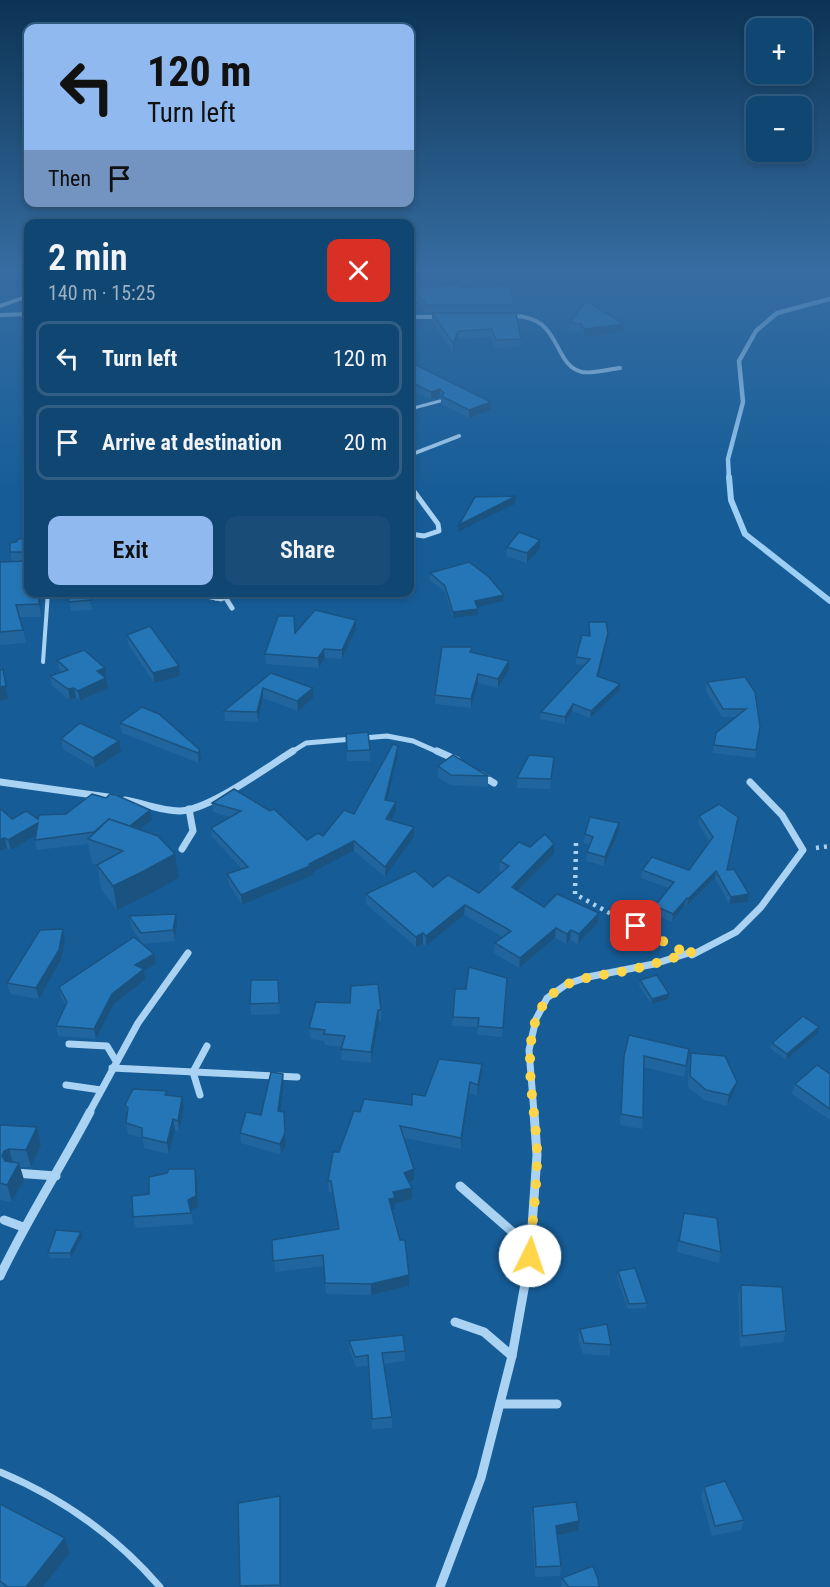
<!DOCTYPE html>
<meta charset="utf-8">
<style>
body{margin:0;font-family:"Roboto Condensed",sans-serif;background:#194d77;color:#f1f3f6;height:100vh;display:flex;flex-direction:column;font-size:22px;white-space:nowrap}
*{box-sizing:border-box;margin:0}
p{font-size:20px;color:#9cb1c4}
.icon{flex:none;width:33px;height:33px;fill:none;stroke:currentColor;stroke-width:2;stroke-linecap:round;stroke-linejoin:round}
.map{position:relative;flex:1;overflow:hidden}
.details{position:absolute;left:24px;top:219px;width:390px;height:378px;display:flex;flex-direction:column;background:#104672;border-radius:12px;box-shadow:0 3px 9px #0003,0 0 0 2px #305e84}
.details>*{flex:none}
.hud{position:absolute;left:24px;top:24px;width:390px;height:183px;border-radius:12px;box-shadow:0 3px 9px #0003,0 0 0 2px #305e84;background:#90b9f0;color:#111;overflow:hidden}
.fabs{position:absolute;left:746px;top:18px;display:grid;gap:12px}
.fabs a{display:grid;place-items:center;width:66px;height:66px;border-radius:12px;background:#104672;box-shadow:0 3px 9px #0003,0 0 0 2px #305e84;font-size:30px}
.pin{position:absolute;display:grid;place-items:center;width:51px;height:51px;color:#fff;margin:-26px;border-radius:12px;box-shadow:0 3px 9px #0006}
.me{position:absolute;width:66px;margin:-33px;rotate:4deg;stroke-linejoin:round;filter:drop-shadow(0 0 4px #0008)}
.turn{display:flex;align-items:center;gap:21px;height:126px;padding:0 24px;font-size:27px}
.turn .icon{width:78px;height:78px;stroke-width:2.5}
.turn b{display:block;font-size:42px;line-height:51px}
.then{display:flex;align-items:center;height:57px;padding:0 24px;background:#0003;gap:12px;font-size:22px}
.round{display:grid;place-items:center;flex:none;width:63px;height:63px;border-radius:12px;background:#194d77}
.summary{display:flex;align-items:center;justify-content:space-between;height:102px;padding:0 24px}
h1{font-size:36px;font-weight:600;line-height:45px}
.primary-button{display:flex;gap:12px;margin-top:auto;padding:12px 24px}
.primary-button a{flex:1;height:69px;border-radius:12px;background:#90b9f0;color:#111;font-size:24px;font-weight:600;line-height:69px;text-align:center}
.primary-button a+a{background:#194d77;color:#f1f3f6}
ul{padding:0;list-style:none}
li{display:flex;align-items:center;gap:18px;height:75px;margin:0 12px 9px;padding:0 12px;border:3px solid #305e84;border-radius:12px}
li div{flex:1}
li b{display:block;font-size:22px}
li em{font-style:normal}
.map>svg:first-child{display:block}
</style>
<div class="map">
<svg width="830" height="1587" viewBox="0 0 830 1587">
<rect width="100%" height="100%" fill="#165d98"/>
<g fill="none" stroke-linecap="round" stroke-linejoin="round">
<path stroke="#9dcff4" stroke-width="4.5" d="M 729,479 L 728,459 L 743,402 L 739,361 L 756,331 L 777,313 L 830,299"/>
<path stroke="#9dcff4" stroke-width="6" d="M 729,477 L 731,500 L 745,534 L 830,601"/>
<g stroke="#aad2f2" stroke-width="4.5" stroke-dasharray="3 5" stroke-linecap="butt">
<path d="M 576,843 L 575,894 L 669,946"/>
<path d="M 816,848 L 830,846"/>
</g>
<path stroke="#aad2f2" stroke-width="3" d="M 410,409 L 440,401"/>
<g stroke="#aad2f2" stroke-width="4">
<path d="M 183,592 L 219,599"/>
<path d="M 43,662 L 48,592"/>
</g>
<path stroke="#aad2f2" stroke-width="7" d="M 0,1472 C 62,1498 116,1536 160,1587"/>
<g stroke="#aad2f2" stroke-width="4">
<path d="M 0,315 L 28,314"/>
<path d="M 509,316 C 563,313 551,365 582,372 C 593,374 609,369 620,368"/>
<path d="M 410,317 L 439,317"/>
<path d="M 410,455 L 459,436"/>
</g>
<g stroke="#aad2f2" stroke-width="5">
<path d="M 410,486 L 438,524 L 439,531 L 424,536 L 410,534"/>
<path d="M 216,598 L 223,592"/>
<path d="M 221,599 L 228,596 L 256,596"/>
<path d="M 227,600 L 232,608"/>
<path d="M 290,753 L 306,743 L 387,736 L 413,741 L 440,753"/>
</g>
<g stroke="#aad2f2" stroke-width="7">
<path d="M 437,751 L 457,760"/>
<path d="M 481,775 L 494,783"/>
<path d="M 0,782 L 115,798"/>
<path d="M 125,800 C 142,803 162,811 179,811 C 208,811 267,767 293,751"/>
<path d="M 182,849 L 193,831 L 189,809"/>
<path d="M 69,1044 L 107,1046 L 116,1061"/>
<path d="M 112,1068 L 297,1077"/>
<path d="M 66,1085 L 101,1090"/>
<path d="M 200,1095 L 193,1072 L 207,1046"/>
<path d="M 89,1113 L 138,1023 L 188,953"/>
<path d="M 534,1113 L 529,1050 L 536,1019 L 547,998 L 567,984 L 588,977 L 654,964 L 692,952 L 692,955 L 736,932 L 761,907 L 803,850 L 782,815 L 750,782"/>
</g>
<g stroke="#aad2f2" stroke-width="9">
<path d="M 15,1173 L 56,1176"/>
<path d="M 460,1186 L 517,1236 L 530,1256"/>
<path d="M 4,1220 L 23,1227"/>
<path d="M 0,1276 C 27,1219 61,1167 90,1112"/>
<path d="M 455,1322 L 484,1332 L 512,1356"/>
<path d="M 500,1404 L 557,1404"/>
<path d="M 440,1587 L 481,1478 L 512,1356 L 530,1256 L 537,1155 L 534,1112"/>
</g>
<path fill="#d9ecfc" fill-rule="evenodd" d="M 28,294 L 28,298 L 0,308 L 0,304 Z"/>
</g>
<g fill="#20659d">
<path d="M 413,287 L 514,305 L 514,313 L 426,313 L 413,294 Z"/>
<path d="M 432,313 L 516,313 L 521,339 L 520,347 L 495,348 L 491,337 L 458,339 L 453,352 L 432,321 Z"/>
<path d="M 570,323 L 624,324 L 623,332 L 583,337 L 580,332 L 569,331 Z"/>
<path d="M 410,362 L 491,410 L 469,418 L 441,404 L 441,398 L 440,397 L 431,399 L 415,392 Z"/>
<path d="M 28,538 L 28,592 L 40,592 L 42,617 L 20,617 L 26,643 L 0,645 L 0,562 L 12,561 L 10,552 L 16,542 Z"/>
<path d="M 507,547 L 540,549 L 527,563 L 506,556 Z"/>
<path d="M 430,573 L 503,601 L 478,607 L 478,615 L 453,618 L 445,592 L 430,580 Z"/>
<path d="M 66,592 L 88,592 L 92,610 L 71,611 Z"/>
<path d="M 589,622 L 608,633 L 607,640 L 598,676 L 619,691 L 590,718 L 572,711 L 565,724 L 540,719 L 541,712 L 584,665 L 576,664 L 576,657 L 589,636 Z"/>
<path d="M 356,629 L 342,659 L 325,658 L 319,668 L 266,664 L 265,654 L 295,633 Z"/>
<path d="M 127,635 L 179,666 L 180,676 L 154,683 L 128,644 Z"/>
<path d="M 472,647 L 472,653 L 509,661 L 509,670 L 498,688 L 478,683 L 471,708 L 435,704 L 435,695 Z"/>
<path d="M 57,660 L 106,678 L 108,688 L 80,701 L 76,698 L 70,700 L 52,686 L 50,676 L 62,672 L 59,669 Z"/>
<path d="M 271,673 L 313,688 L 313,698 L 298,711 L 263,698 L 258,722 L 225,721 L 224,711 Z"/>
<path d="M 745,677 L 760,727 L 755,758 L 712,753 L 716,733 L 736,717 L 722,717 L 705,690 L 707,682 Z"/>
<path d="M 120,723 L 200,750 L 201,760 L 199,763 L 122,733 Z"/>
<path d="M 346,734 L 370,750 L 370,761 L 347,761 Z"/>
<path d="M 61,739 L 121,752 L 95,768 L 63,749 Z"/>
<path d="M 398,755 L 387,801 L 396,812 L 391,820 L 414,837 L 385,877 L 354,851 L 313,872 L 313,875 L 242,905 L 229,884 L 227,874 L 242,869 L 212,837 L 211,828 L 230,817 L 213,812 L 212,803 L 234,789 L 307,840 L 323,836 L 354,814 Z"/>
<path d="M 554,757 L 550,789 L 517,788 L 517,778 Z"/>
<path d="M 438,766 L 488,776 L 488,787 L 450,785 L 438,777 Z"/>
<path d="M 106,798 L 150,810 L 152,820 L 140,830 L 179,878 L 148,895 L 117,910 L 101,889 L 97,865 L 98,865 L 92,863 L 88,844 L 37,850 L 35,840 L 35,836 L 11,850 L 7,848 L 0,851 L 12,819 L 38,819 L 66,814 Z"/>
<path d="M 719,804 L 727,870 L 749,894 L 748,902 L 729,904 L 715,878 L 687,906 L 685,905 L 672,922 L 654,914 L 655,906 L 669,888 L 641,878 L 642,870 L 689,870 L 710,842 L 698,823 L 699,816 Z"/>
<path d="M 618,833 L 604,866 L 586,861 L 587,852 L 590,845 L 584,843 L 585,834 Z"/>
<path d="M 554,844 L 554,854 L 517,891 L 544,907 L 599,913 L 598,923 L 578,944 L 570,940 L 566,944 L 555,938 L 519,968 L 494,953 L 495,943 L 503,937 L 464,915 L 426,946 L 423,944 L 416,947 L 366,904 L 366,894 L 433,887 L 479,893 L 502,873 L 499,871 L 500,861 L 530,847 Z"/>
<path d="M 129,916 L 177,924 L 175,941 L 143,944 L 131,927 Z"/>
<path d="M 65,940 L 61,960 L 39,999 L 10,994 L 7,983 Z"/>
<path d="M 156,964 L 144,971 L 146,979 L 114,1004 L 96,1039 L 58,1036 L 56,1026 L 66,1006 L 61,997 L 59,987 Z"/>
<path d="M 507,978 L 502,1037 L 477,1035 L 478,1027 L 452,1026 L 453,1017 Z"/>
<path d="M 278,980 L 280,1014 L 251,1015 L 250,1004 Z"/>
<path d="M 640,980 L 669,999 L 651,1004 L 639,985 Z"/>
<path d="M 381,1010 L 381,1021 L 379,1021 L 371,1063 L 341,1060 L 342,1047 L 325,1045 L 324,1041 L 310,1039 L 309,1028 Z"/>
<path d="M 819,1027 L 818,1033 L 786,1060 L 770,1048 L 772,1043 Z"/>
<path d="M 689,1049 L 684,1077 L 644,1067 L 643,1118 L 642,1129 L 620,1125 L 624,1056 Z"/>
<path d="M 691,1053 L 734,1092 L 727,1106 L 704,1100 L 688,1087 L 689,1063 Z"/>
<path d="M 482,1064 L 482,1075 L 477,1096 L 469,1093 L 461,1149 L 404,1138 L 414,1180 L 409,1182 L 412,1199 L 395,1203 L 395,1209 L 392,1209 L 409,1286 L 371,1295 L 326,1294 L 323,1266 L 275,1272 L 272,1240 L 338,1229 L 332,1192 L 329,1192 L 328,1181 L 339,1152 L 360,1112 L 412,1105 L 425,1096 Z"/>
<path d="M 830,1074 L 830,1120 L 792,1094 L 795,1084 Z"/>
<path d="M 284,1085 L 280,1112 L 284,1112 L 286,1144 L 281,1155 L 241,1143 L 240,1133 L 261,1115 Z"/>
<path d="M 167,1091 L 167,1096 L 184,1108 L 179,1132 L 175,1130 L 169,1154 L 144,1148 L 143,1138 L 128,1134 L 126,1123 L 127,1115 L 125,1105 Z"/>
<path d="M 0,1125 L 41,1145 L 31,1167 L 20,1167 L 24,1180 L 12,1202 L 0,1200 Z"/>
<path d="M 195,1169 L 197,1179 L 198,1207 L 191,1211 L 193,1224 L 136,1228 L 133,1217 L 149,1194 Z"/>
<path d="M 684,1213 L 721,1252 L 719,1263 L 677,1252 Z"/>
<path d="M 82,1237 L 71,1258 L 49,1258 L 48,1253 Z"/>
<path d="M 618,1271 L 647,1303 L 646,1308 L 628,1309 L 617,1277 Z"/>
<path d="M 741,1285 L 786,1331 L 783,1342 L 740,1347 L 738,1295 Z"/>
<path d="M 580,1329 L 611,1345 L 609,1356 L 583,1354 L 578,1339 Z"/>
<path d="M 349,1341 L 405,1351 L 405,1361 L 384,1364 L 392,1417 L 392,1428 L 372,1429 L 368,1366 L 356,1367 L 350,1351 Z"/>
<path d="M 704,1487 L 744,1520 L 741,1530 L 712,1536 L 701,1497 Z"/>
<path d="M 280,1496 L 281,1506 L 281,1587 L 240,1587 L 238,1503 Z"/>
<path d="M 0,1504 L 65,1538 L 70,1553 L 43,1587 L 0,1587 Z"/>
<path d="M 533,1507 L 578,1531 L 557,1536 L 561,1566 L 560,1576 L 535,1577 L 531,1517 Z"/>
<path d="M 562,1578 L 599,1587 L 561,1587 Z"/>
</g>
<g fill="#1a5380">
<path d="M 624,324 L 623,332 L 583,337 L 584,329 Z"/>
<path d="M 458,331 L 458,339 L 453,352 L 453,343 Z"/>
<path d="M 415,384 L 415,392 L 410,393 L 410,385 Z"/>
<path d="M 440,389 L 440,397 L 431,399 L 431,392 Z"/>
<path d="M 491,402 L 491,410 L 469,418 L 469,410 Z"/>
<path d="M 516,496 L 515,504 L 458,532 L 459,525 Z"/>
<path d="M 540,540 L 540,549 L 527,563 L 527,553 Z"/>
<rect x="410" y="574" width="2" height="10"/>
<path d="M 39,592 L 40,592 L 42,617 L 39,604 Z"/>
<path d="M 504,595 L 503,601 L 475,608 L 475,601 Z"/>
<path d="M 478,609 L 478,615 L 453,618 L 453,612 Z"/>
<path d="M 356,620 L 356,629 L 342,659 L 342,650 Z"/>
<path d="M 608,633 L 607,640 L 597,683 L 597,676 Z"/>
<path d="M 324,649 L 325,658 L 319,668 L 318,658 Z"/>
<path d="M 509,661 L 509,670 L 498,688 L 498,679 Z"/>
<path d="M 179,666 L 180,676 L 154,683 L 153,673 Z"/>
<path d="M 105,668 L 106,678 L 99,681 L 97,671 Z"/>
<path d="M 3,669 L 8,699 L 0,701 L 0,687 Z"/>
<path d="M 478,674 L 478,683 L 471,708 L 471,699 Z"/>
<path d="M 106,678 L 108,688 L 80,701 L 78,691 Z"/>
<path d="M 620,684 L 619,691 L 590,718 L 591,711 Z"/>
<path d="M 74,688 L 76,698 L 70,700 L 68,689 Z"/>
<path d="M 263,688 L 263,698 L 258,722 L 257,712 Z"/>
<path d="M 313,688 L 313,698 L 298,711 L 297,701 Z"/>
<path d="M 573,704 L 572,711 L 565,724 L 565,717 Z"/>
<path d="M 119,741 L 121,752 L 95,768 L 93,758 Z"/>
<path d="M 398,746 L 398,755 L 385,810 L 385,800 Z"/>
<path d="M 200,750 L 201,760 L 199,763 L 198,753 Z"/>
<path d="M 396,802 L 396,812 L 386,829 L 386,819 Z"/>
<path d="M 150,810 L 152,820 L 128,839 L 127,828 Z"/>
<path d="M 38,823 L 40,833 L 11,850 L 8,840 Z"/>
<path d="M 619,823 L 618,833 L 604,866 L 605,857 Z"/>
<path d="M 414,827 L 414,837 L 385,877 L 385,867 Z"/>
<path d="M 5,838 L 7,848 L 0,851 L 0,839 Z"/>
<path d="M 354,841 L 354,851 L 313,872 L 313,875 L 242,905 L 241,895 L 309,864 Z"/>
<path d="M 554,844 L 554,854 L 511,897 L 512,887 Z"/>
<path d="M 175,854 L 179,878 L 148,895 L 117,910 L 113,886 Z"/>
<path d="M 716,871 L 715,878 L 687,906 L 688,899 Z"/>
<path d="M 749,894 L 748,902 L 729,904 L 731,897 Z"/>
<path d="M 687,898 L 685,905 L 672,922 L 673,914 Z"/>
<path d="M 465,905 L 464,915 L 426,946 L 426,936 Z"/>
<path d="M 599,913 L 598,923 L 578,944 L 579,934 Z"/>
<path d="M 176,914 L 177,924 L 175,941 L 173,930 Z"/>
<path d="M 556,928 L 555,938 L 519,968 L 520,958 Z"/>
<path d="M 63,929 L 65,940 L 61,960 L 39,999 L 36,988 Z"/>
<path d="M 571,930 L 570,940 L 566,944 L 567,934 Z"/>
<path d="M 423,933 L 423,944 L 416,947 L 416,937 Z"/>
<path d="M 154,954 L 156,964 L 144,971 L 146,979 L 114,1004 L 96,1039 L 94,1029 L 112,994 L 135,965 Z"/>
<path d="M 669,994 L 669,999 L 651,1004 L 652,999 Z"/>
<path d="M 378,1010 L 379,1021 L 371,1063 L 371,1052 Z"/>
<path d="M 819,1027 L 818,1033 L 786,1060 L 787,1054 Z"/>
<path d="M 482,1064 L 482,1075 L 477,1096 L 478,1085 Z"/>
<path d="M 283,1074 L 284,1085 L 279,1122 L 278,1111 Z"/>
<path d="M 470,1082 L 469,1093 L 461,1149 L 461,1138 Z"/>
<path d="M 737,1082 L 734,1092 L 727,1106 L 729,1095 Z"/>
<path d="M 182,1097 L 184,1108 L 179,1132 L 178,1121 Z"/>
<path d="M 284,1112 L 286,1144 L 281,1155 L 280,1144 Z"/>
<path d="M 173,1119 L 175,1130 L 169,1154 L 167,1143 Z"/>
<path d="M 37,1127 L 41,1145 L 31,1167 L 26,1150 Z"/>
<path d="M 9,1149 L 14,1166 L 7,1173 L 2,1156 L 4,1151 Z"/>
<path d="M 19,1163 L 24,1180 L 12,1202 L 7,1185 Z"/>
<path d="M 195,1169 L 197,1179 L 198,1207 L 190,1211 L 188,1200 Z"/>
<path d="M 414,1169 L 414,1180 L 404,1184 L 404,1173 Z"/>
<path d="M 412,1188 L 412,1199 L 395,1203 L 395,1209 L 389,1210 L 389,1199 L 393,1192 Z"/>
<path d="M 81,1232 L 82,1237 L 71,1258 L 70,1253 Z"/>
<path d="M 409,1275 L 409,1286 L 371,1295 L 371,1284 Z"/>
<path d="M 280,1496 L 281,1506 L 281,1587 L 280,1585 Z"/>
<path d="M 579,1521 L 578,1531 L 555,1536 L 556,1526 Z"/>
<path d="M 65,1538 L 70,1553 L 43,1587 L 26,1587 Z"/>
</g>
<g fill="#2576b7" stroke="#1a5380" stroke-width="1.5">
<path d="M 460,285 L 460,288 L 510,285 L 514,305 L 426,305 L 413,287 Z"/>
<path d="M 586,301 L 624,324 L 584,329 L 581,324 L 570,323 Z"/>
<path d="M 432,313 L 516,313 L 521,339 L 496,340 L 492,329 L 458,331 L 453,343 Z"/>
<path d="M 410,362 L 491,402 L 469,410 L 441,396 L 444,393 L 440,389 L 431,392 L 415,384 L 410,385 Z"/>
<path d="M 516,496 L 459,525 L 475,497 Z"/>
<path d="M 519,532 L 540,540 L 527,553 L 507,547 Z"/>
<path d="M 28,538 L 28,554 L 28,552 L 10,552 L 10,543 L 16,542 L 18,539 Z"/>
<path d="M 28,561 L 28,592 L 39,592 L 39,604 L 16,605 L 23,630 L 0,632 L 0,562 Z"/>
<path d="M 469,562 L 489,577 L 504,595 L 475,601 L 478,609 L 453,612 L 445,586 L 430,573 Z"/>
<path d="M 67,592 L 88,592 L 91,600 L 69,602 Z"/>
<path d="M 315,610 L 356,620 L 342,650 L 324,649 L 318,658 L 265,654 L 278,616 L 294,616 L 295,633 Z"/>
<path d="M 589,622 L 606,622 L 608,633 L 597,676 L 620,684 L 591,711 L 573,704 L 565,717 L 541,712 L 590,659 L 576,657 L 582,635 L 590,636 Z"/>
<path d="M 150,626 L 179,666 L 153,673 L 127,635 Z"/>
<path d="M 442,647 L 472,647 L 470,652 L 509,661 L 498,679 L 478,674 L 471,699 L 435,695 Z"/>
<path d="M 84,650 L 105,668 L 97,671 L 106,678 L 78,691 L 74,688 L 68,689 L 50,676 L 68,670 L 57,660 Z"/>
<path d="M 3,669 L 6,686 L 0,687 L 0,670 Z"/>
<path d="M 271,673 L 313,688 L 297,701 L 263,688 L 257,712 L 224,711 Z"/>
<path d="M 745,677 L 755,692 L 760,727 L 756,750 L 714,745 L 716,733 L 746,709 L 723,709 L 707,682 Z"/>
<path d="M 142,707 L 159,714 L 200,750 L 198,753 L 120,723 Z"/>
<path d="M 80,723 L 119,741 L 93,758 L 61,739 Z"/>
<path d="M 368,732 L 370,750 L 347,751 L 346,734 Z"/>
<path d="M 393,744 L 398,746 L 385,800 L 396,802 L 386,819 L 414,827 L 385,867 L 354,841 L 309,864 L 312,865 L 241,895 L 227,874 L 248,867 L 211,828 L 241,811 L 212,803 L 234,789 L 270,811 L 274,809 L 307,840 L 318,833 L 323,836 L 344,810 L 354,814 Z"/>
<path d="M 453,755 L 488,776 L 451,775 L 438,766 Z"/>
<path d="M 529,755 L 554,757 L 551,779 L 517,778 Z"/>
<path d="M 92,794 L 106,798 L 110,794 L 116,795 L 150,810 L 130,826 L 109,819 L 94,832 L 35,840 L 38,823 L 8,840 L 5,838 L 0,839 L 0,810 L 1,809 L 12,819 L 26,811 L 38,819 L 39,815 L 66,814 Z"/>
<path d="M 719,804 L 738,817 L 727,870 L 734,869 L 749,894 L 731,897 L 716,871 L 688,899 L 687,898 L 673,914 L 655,906 L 674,882 L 642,870 L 652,857 L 689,870 L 713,837 L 699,816 Z"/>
<path d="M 590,817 L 619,823 L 605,857 L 587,852 L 593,837 L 585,834 Z"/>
<path d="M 109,819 L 158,836 L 175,854 L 144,871 L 113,886 L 97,865 L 123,851 L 88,839 Z"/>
<path d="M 545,834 L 554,844 L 512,887 L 544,907 L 557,894 L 599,913 L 579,934 L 571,930 L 567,934 L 556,928 L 520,958 L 495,943 L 511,931 L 465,905 L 426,936 L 423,933 L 416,937 L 366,894 L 415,871 L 433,887 L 448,875 L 479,893 L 509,866 L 500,861 L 519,842 L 530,847 Z"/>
<path d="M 176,914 L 173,930 L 141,933 L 129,916 Z"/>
<path d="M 63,929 L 59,950 L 36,988 L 7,983 L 40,930 Z"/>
<path d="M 134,937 L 154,954 L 135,965 L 144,969 L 112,994 L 94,1029 L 56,1026 L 67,1002 L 59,987 Z"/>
<path d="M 469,967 L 507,978 L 503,1028 L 478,1026 L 479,1018 L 453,1017 L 455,989 L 466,989 Z"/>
<path d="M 657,975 L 669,994 L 652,999 L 640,980 Z"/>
<path d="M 251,980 L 278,980 L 279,1003 L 250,1004 Z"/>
<path d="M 378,984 L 381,1010 L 378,1010 L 371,1052 L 341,1049 L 345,1036 L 324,1034 L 325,1030 L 309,1028 L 316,1002 L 350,1003 L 351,986 Z"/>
<path d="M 803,1016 L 819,1027 L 787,1054 L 772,1043 Z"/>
<path d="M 629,1035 L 689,1049 L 686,1066 L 644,1056 L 643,1118 L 621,1114 L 624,1056 Z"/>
<path d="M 691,1053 L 725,1056 L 737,1082 L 729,1095 L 706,1090 L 690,1076 Z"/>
<path d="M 439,1059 L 482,1064 L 478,1085 L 470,1082 L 461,1138 L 400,1126 L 414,1169 L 404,1173 L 412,1188 L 393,1192 L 395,1198 L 389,1199 L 400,1240 L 405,1240 L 409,1275 L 371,1284 L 325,1283 L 323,1255 L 273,1261 L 272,1240 L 339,1229 L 331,1181 L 328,1181 L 333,1152 L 339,1152 L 354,1111 L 360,1112 L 364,1099 L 412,1105 L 412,1094 L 425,1096 Z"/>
<path d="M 817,1065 L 830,1074 L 830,1109 L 795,1084 Z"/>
<path d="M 271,1072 L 283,1074 L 278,1111 L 284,1112 L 285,1133 L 280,1144 L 240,1133 L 246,1112 L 261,1115 Z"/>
<path d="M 133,1089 L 167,1091 L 165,1095 L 182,1097 L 178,1121 L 173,1119 L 167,1143 L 142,1137 L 142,1128 L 126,1123 L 128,1108 L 125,1105 Z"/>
<path d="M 0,1125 L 37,1127 L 26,1150 L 9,1149 L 4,1151 L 2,1156 L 5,1161 L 19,1163 L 7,1185 L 0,1183 Z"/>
<path d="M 169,1169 L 195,1169 L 196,1196 L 188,1200 L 191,1213 L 133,1217 L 132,1196 L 149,1194 L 149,1177 L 167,1173 Z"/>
<path d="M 684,1213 L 717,1218 L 721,1252 L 679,1241 Z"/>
<path d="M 56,1230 L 81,1232 L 70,1253 L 48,1253 Z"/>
<path d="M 635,1268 L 647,1303 L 629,1304 L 618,1271 Z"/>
<path d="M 741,1285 L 782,1287 L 786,1331 L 742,1336 Z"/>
<path d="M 607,1324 L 611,1345 L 584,1343 L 580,1329 Z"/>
<path d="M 403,1335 L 405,1351 L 382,1353 L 392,1417 L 372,1419 L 368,1355 L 355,1357 L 349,1341 Z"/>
<path d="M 725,1481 L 744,1520 L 715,1526 L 704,1487 Z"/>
<path d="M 280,1496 L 280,1585 L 240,1586 L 238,1503 Z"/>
<path d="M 576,1502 L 579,1521 L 556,1526 L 561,1566 L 536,1567 L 533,1507 Z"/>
<path d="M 0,1504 L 65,1538 L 26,1587 L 8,1587 L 0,1581 Z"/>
<path d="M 593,1566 L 598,1579 L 599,1587 L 569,1587 L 562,1578 Z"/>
</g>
<linearGradient id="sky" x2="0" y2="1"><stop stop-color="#0c3354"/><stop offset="0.55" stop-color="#366da2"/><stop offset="1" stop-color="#366da2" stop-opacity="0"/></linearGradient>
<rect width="830" height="492" fill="url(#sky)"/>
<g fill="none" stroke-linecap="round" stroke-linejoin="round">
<path stroke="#ffd54a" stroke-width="10" stroke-dasharray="0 18" d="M 530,1256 C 532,1223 537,1189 537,1156 C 538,1105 507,1012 568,984 C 586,976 607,975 626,971 C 648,966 670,959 692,952 L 692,955 C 672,947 655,937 636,926"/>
</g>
</svg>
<div class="fabs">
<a>+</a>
<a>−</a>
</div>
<div class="pin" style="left:636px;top:926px;background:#d93025"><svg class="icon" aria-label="arrive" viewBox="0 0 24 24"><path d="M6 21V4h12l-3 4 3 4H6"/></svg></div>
<svg class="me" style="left:530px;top:1256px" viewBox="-20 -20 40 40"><circle r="19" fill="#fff"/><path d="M0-13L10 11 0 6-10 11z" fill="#ffd54a"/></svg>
<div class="hud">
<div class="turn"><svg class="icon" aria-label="left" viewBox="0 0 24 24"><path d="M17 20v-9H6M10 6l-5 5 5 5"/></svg><div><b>120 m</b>Turn left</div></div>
<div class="then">Then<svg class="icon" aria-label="arrive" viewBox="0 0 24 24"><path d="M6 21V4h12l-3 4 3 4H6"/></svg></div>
</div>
<section class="details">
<div class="summary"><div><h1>2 min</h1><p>140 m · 15:25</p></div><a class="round" style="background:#d93025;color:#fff"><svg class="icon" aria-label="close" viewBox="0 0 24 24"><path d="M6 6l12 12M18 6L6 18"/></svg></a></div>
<ul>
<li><svg class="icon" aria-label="left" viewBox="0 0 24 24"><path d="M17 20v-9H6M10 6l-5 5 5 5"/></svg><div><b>Turn left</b></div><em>120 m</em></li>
<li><svg class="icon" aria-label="arrive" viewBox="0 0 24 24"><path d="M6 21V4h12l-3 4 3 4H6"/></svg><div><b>Arrive at destination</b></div><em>20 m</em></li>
</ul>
<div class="primary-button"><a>Exit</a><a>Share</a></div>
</section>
</div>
